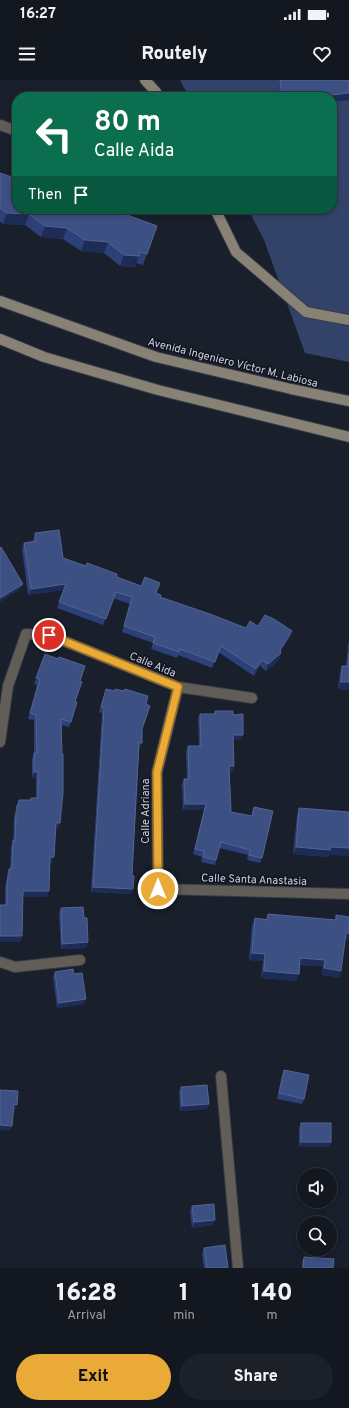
<!DOCTYPE html>
<meta charset="utf-8">
<style>
body{margin:0;font-family:Overpass,sans-serif;background:#1c2029;color:#f1f3f6;height:100vh;display:flex;flex-direction:column;font-size:15px;white-space:nowrap}
*{box-sizing:border-box;margin:0}
p{font-size:13px;color:#9d9fa5}
.icon{flex:none;width:22px;height:22px;fill:none;stroke:currentColor;stroke-width:2;stroke-linecap:round;stroke-linejoin:round}
.map{position:relative;height:1188px;overflow:hidden}
.sheet{display:flex;flex-direction:column;background:#131720;flex:1}
.sheet>*{flex:none}
.banner{position:absolute;left:12px;top:12px;width:325px;height:122px;border-radius:16px;box-shadow:0 2px 6px #0003,0 0 0 1px #32363e;background:#0b6e4f;color:#fff;overflow:hidden}
.controls{position:absolute;left:297px;top:1088px;display:grid;gap:8px}
.controls a{display:grid;place-items:center;width:40px;height:40px;border-radius:50%;background:#131720;box-shadow:0 2px 6px #0003,0 0 0 1px #32363e;font-size:20px}
.pin{position:absolute;display:grid;place-items:center;width:34px;height:34px;color:#fff;margin:-17px;border:2px solid #fff;border-radius:50%;box-shadow:0 1px 4px #0007}
.me{position:absolute;width:44px;margin:-22px;rotate:0deg;stroke-linejoin:round;filter:drop-shadow(0 0 3px #0008)}
.turn{display:flex;align-items:center;gap:14px;height:84px;padding:0 16px;font-size:18px}
.turn .icon{width:52px;height:52px;stroke-width:2.5}
.turn b{display:block;font-size:28px;line-height:34px}
.then{display:flex;align-items:center;height:38px;padding:0 16px;background:#0003;gap:8px;font-size:15px}
.eta{display:flex;justify-content:space-evenly;align-items:center;height:68px;text-align:center}
.eta b{font-size:24px;font-weight:800;line-height:28px}
.cta{display:flex;gap:8px;margin-top:auto;padding:8px 16px}
.cta a{flex:1;height:46px;border-radius:24px;background:#e9aa38;color:#111;font-size:16px;font-weight:800;line-height:46px;text-align:center}
.cta a+a{background:#1c2029;color:#f1f3f6}
.status{display:flex;justify-content:space-between;align-items:center;height:28px;padding:0 20px;background:#131720;direction:ltr}
.status svg{height:11px;fill:currentColor}
header{display:flex;justify-content:space-between;align-items:center;height:52px;padding:0 16px;background:#131720;font-size:18px;font-weight:800}
.map>svg:first-child{display:block}
</style>
<div class="status"><b>16:27</b><svg viewBox="0 0 49 12"><path d="M0 12V9h3v3zM5 12V6h3v6zM10 12V3h3v9zM15 12V0h3v12zM26 1h20v11H26zM47 4h2v5h-2z"/></svg></div>
<header><svg class="icon" aria-label="menu" viewBox="0 0 24 24"><path d="M4 6h16M4 12h16M4 18h16"/></svg>Routely<svg class="icon" aria-label="heart" viewBox="0 0 24 24"><path d="M12 20l-8-8c-3-5 5-10 8-4 3-6 11-1 8 4z"/></svg></header>
<div class="map">
<svg width="349" height="1188" viewBox="0 0 349 1188">
<rect width="100%" height="100%" fill="#191f2b"/>
<path fill="#324269" d="M 180,0 L 349,0 L 349,282 L 305,273 L 264,160 L 248,129 L 332,129 L 332,17 L 189,17 Z"/>
<g fill="none" stroke-linecap="round" stroke-linejoin="round">
<defs>
<g id="street">
<path d="M 0,45 L 17,51"/>
<path d="M 178,607 L 157,692 L 158,809 L 349,814"/>
<path d="M 0,662 L 8,606 L 26,554 L 49,555 L 178,607 L 252,618"/>
<path d="M 0,882 L 15,887 L 80,880"/>
<path d="M 221,996 L 238,1188"/>
</g>
<g id="secondary">
<path d="M 145,0 L 156,12 L 159,17"/>
<path d="M 215,129 L 236,172 L 306,232 L 349,240"/>
<path d="M 0,221 L 156,277 L 291,309 L 349,321"/>
<path d="M 0,259 L 44,277 L 158,310 L 349,357"/>
</g>
</defs>
<use href="#street" stroke="#363b47" stroke-width="12"/>
<use href="#secondary" stroke="#363b47" stroke-width="12"/>
<use href="#street" stroke="#625d57" stroke-width="10"/>
<use href="#secondary" stroke="#888176" stroke-width="10"/>
</g>
<g fill="#2c4079">
<path d="M 277,0 L 349,0 L 349,20 L 332,22 L 332,17 L 278,17 Z"/>
<path d="M 0,93 L 109,131 L 157,146 L 143,185 L 136,183 L 135,187 L 120,186 L 104,173 L 81,171 L 63,159 L 41,157 L 25,145 L 3,144 L 0,142 Z"/>
<path d="M 35,453 L 63,478 L 117,497 L 156,513 L 160,517 L 246,548 L 258,546 L 290,557 L 280,572 L 281,573 L 279,580 L 266,591 L 260,586 L 254,596 L 218,572 L 212,588 L 178,575 L 177,578 L 151,569 L 153,563 L 122,552 L 130,524 L 113,518 L 103,545 L 57,528 L 64,510 L 28,515 L 22,469 L 24,463 L 33,462 L 33,460 Z"/>
<path d="M 349,561 L 349,610 L 338,609 L 340,593 L 342,586 L 346,586 L 348,564 Z"/>
<path d="M 45,574 L 80,601 L 71,642 L 69,647 L 61,645 L 60,743 L 58,749 L 55,749 L 52,783 L 50,783 L 47,817 L 23,817 L 22,856 L 20,862 L 5,825 L 5,807 L 7,800 L 7,795 L 9,789 L 10,789 L 11,766 L 13,761 L 14,737 L 16,729 L 16,726 L 19,720 L 30,720 L 31,718 L 36,718 L 36,698 L 32,698 L 32,679 L 34,673 L 34,640 L 28,639 L 37,605 L 34,604 Z"/>
<path d="M 106,609 L 146,624 L 140,668 L 139,668 L 132,795 L 131,814 L 91,812 L 102,633 L 99,632 Z"/>
<path d="M 215,631 L 233,635 L 241,660 L 233,660 L 234,686 L 232,692 L 229,692 L 231,732 L 251,736 L 254,727 L 262,778 L 260,783 L 247,780 L 248,775 L 219,768 L 215,785 L 201,782 L 202,777 L 193,774 L 204,729 L 183,730 L 182,704 L 184,699 L 187,699 L 186,672 L 188,666 L 199,666 L 198,639 L 200,634 L 214,634 Z"/>
<path d="M 299,728 L 329,775 L 328,777 L 293,774 L 297,735 Z"/>
<path d="M 61,828 L 84,838 L 88,862 L 86,868 L 61,869 L 59,833 Z"/>
<path d="M 268,834 L 335,840 L 336,835 L 349,837 L 349,857 L 348,860 L 345,860 L 339,897 L 322,895 L 323,886 L 300,885 L 299,894 L 296,901 L 261,898 L 263,881 L 249,880 L 252,845 L 255,838 L 266,839 Z"/>
<path d="M 55,892 L 74,894 L 84,924 L 57,928 L 53,897 Z"/>
<path d="M 284,990 L 304,1019 L 302,1024 L 277,1019 L 282,995 Z"/>
<path d="M 181,1007 L 207,1029 L 180,1031 L 179,1012 Z"/>
<path d="M 301,1043 L 331,1062 L 329,1067 L 299,1067 L 299,1048 Z"/>
<path d="M 192,1126 L 213,1145 L 192,1148 L 190,1131 Z"/>
<path d="M 204,1168 L 228,1188 L 204,1188 L 202,1174 Z"/>
<path d="M 304,1177 L 333,1188 L 302,1188 L 302,1182 Z"/>
</g>
<g fill="#1d2c56">
<path d="M 349,13 L 349,20 L 332,22 L 332,17 L 314,17 Z"/>
<path d="M 7,133 L 29,134 L 25,145 L 3,144 Z"/>
<path d="M 45,146 L 67,148 L 63,159 L 41,157 Z"/>
<path d="M 85,160 L 108,162 L 104,173 L 81,171 Z"/>
<path d="M 124,175 L 139,176 L 135,187 L 120,186 Z"/>
<path d="M 23,504 L 21,509 L 0,522 L 0,518 Z"/>
<path d="M 66,504 L 64,510 L 28,515 L 31,509 Z"/>
<path d="M 292,551 L 290,557 L 278,576 L 281,573 L 279,580 L 266,591 L 268,584 L 280,570 Z"/>
<path d="M 262,580 L 260,586 L 254,596 L 256,589 Z"/>
<path d="M 341,602 L 349,602 L 349,610 L 338,609 Z"/>
<path d="M 233,655 L 243,655 L 241,660 L 231,660 Z"/>
<path d="M 139,663 L 142,663 L 140,668 L 137,668 Z"/>
<path d="M 229,686 L 234,686 L 232,692 L 227,692 Z"/>
<path d="M 34,692 L 38,692 L 36,698 L 32,698 Z"/>
<path d="M 185,724 L 206,724 L 204,729 L 183,730 Z"/>
<path d="M 56,743 L 60,743 L 58,749 L 54,749 Z"/>
<path d="M 296,767 L 349,768 L 349,776 L 329,775 L 328,777 L 293,774 Z"/>
<path d="M 50,777 L 54,777 L 52,783 L 48,783 Z"/>
<path d="M 93,807 L 133,809 L 131,814 L 91,812 Z"/>
<path d="M 23,811 L 49,811 L 47,817 L 21,817 Z"/>
<path d="M 346,853 L 349,853 L 349,857 L 348,860 L 343,860 Z"/>
<path d="M 0,856 L 22,856 L 20,862 L 0,862 Z"/>
<path d="M 88,862 L 86,868 L 61,869 L 62,864 Z"/>
<path d="M 252,873 L 265,874 L 263,881 L 249,880 Z"/>
<path d="M 300,878 L 325,880 L 323,886 L 298,884 Z"/>
<path d="M 324,888 L 341,891 L 339,897 L 322,895 Z"/>
<path d="M 264,891 L 299,894 L 296,901 L 261,898 Z"/>
<path d="M 86,919 L 84,924 L 57,928 L 59,923 Z"/>
<path d="M 14,1024 L 17,1025 L 15,1030 L 12,1030 Z"/>
<path d="M 209,1024 L 207,1029 L 180,1031 L 182,1026 Z"/>
<path d="M 0,1045 L 12,1046 L 10,1051 L 0,1050 Z"/>
<path d="M 301,1062 L 331,1062 L 329,1067 L 299,1067 Z"/>
<path d="M 215,1140 L 213,1145 L 192,1148 L 194,1142 Z"/>
</g>
<g fill="#3d5084" stroke="#546491">
<path d="M 280,0 L 349,0 L 349,13 L 314,17 L 282,17 Z"/>
<path d="M 0,93 L 17,99 L 17,129 L 102,129 L 109,131 L 110,129 L 111,129 L 157,146 L 147,174 L 140,172 L 139,176 L 124,175 L 108,162 L 85,160 L 67,148 L 45,146 L 29,134 L 7,133 L 0,128 Z"/>
<path d="M 59,450 L 63,478 L 86,486 L 87,483 L 117,494 L 117,497 L 141,506 L 145,497 L 160,503 L 156,513 L 161,515 L 160,517 L 210,534 L 246,548 L 250,541 L 258,546 L 265,535 L 274,539 L 292,551 L 280,570 L 281,573 L 268,584 L 262,580 L 256,589 L 221,566 L 215,582 L 180,569 L 179,572 L 153,563 L 155,557 L 124,546 L 132,517 L 116,512 L 106,539 L 59,522 L 66,504 L 31,509 L 24,463 L 36,461 L 35,453 Z"/>
<path d="M 1,467 L 23,504 L 0,518 L 0,468 Z"/>
<path d="M 45,574 L 58,579 L 59,577 L 85,586 L 80,601 L 82,602 L 75,621 L 77,622 L 71,642 L 61,639 L 62,674 L 63,674 L 63,712 L 60,743 L 56,743 L 54,777 L 50,777 L 49,811 L 23,811 L 22,856 L 0,856 L 0,825 L 7,825 L 7,801 L 9,795 L 9,789 L 12,789 L 13,760 L 15,761 L 16,732 L 17,732 L 17,726 L 18,726 L 19,720 L 31,720 L 31,718 L 38,718 L 38,692 L 34,692 L 34,673 L 37,673 L 36,635 L 30,633 L 40,599 L 36,598 Z"/>
<path d="M 349,574 L 349,602 L 341,602 L 342,586 L 348,586 Z"/>
<path d="M 106,609 L 115,611 L 115,609 L 124,611 L 125,609 L 148,616 L 146,624 L 150,626 L 142,649 L 142,663 L 139,663 L 132,795 L 134,796 L 133,809 L 93,807 L 104,628 L 101,627 Z"/>
<path d="M 215,631 L 233,631 L 233,635 L 243,634 L 243,655 L 233,655 L 234,686 L 229,686 L 231,732 L 252,736 L 254,727 L 273,731 L 262,778 L 249,775 L 250,770 L 221,762 L 216,780 L 203,777 L 204,771 L 195,769 L 206,724 L 185,724 L 184,699 L 189,699 L 188,666 L 201,666 L 200,634 L 215,634 Z"/>
<path d="M 299,728 L 349,732 L 349,768 L 331,767 L 330,770 L 296,767 Z"/>
<path d="M 83,827 L 84,838 L 87,838 L 88,862 L 62,864 L 61,828 Z"/>
<path d="M 268,834 L 336,840 L 336,835 L 349,837 L 349,853 L 346,853 L 341,891 L 324,888 L 325,880 L 300,878 L 299,894 L 264,891 L 265,874 L 252,873 L 255,838 L 267,840 Z"/>
<path d="M 73,889 L 74,894 L 82,893 L 86,919 L 59,923 L 55,892 Z"/>
<path d="M 284,990 L 309,995 L 304,1019 L 279,1013 Z"/>
<path d="M 207,1005 L 209,1024 L 182,1026 L 181,1007 Z"/>
<path d="M 0,1010 L 18,1011 L 17,1025 L 14,1024 L 12,1046 L 0,1045 Z"/>
<rect x="301" y="1043" width="30" height="19"/>
<path d="M 214,1124 L 215,1140 L 194,1142 L 192,1126 Z"/>
<path d="M 225,1165 L 228,1188 L 207,1188 L 204,1168 Z"/>
<path d="M 304,1177 L 334,1179 L 333,1188 L 303,1188 Z"/>
</g>
<g fill="none" stroke-linecap="round" stroke-linejoin="round">
<defs>
<path id="route" d="M 49,555 L 178,607 L 157,692 L 158,809"/>
</defs>
<use href="#route" stroke="#976e24" stroke-width="10"/>
<use href="#route" stroke="#e9aa38" stroke-width="7"/>
</g>
<g text-anchor="middle" stroke-width="3" stroke-linejoin="round" paint-order="stroke">
<g font-size="11" fill="#cdd1da" stroke="#101521">
<text transform="translate(233 282) rotate(14)" y="4">Avenida Ingeniero Víctor M. Labiosa</text>
<text transform="translate(153 584) rotate(22)" y="4">Calle Aida</text>
<text transform="translate(145 731) rotate(-90)" y="4">Calle Adriana</text>
<text transform="translate(254 799) rotate(2)" y="4">Calle Santa Anastasia</text>
</g>
</g>
</svg>
<div class="controls">
<a><svg class="icon" aria-label="sound" viewBox="0 0 24 24"><path d="M4 9h4l5-4v14l-5-4H4zM17 9q2 3 0 6"/></svg></a>
<a><svg class="icon" aria-label="search" viewBox="0 0 24 24"><circle cx="10" cy="10" r="6"/><path d="M15 15l6 6"/></svg></a>
</div>
<div class="pin" style="left:49px;top:555px;background:#d93025"><svg class="icon" aria-label="arrive" viewBox="0 0 24 24"><path d="M6 21V4h12l-3 4 3 4H6"/></svg></div>
<svg class="me" style="left:158px;top:809px" viewBox="-20 -20 40 40"><circle r="17" fill="#e9aa38" stroke="#fff" stroke-width="3"/><path d="M0-11L8 9 0 5-8 9z" fill="#fff"/></svg>
<div class="banner">
<div class="turn"><svg class="icon" aria-label="left" viewBox="0 0 24 24"><path d="M17 20v-9H6M10 6l-5 5 5 5"/></svg><div><b>80 m</b>Calle Aida</div></div>
<div class="then">Then<svg class="icon" aria-label="arrive" viewBox="0 0 24 24"><path d="M6 21V4h12l-3 4 3 4H6"/></svg></div>
</div>
</div>
<section class="sheet">
<div class="eta">
<div><b>16:28</b><p>Arrival</p></div>
<div><b>1</b><p>min</p></div>
<div><b>140</b><p>m</p></div>
</div>
<div class="cta"><a>Exit</a><a>Share</a></div>
</section>
